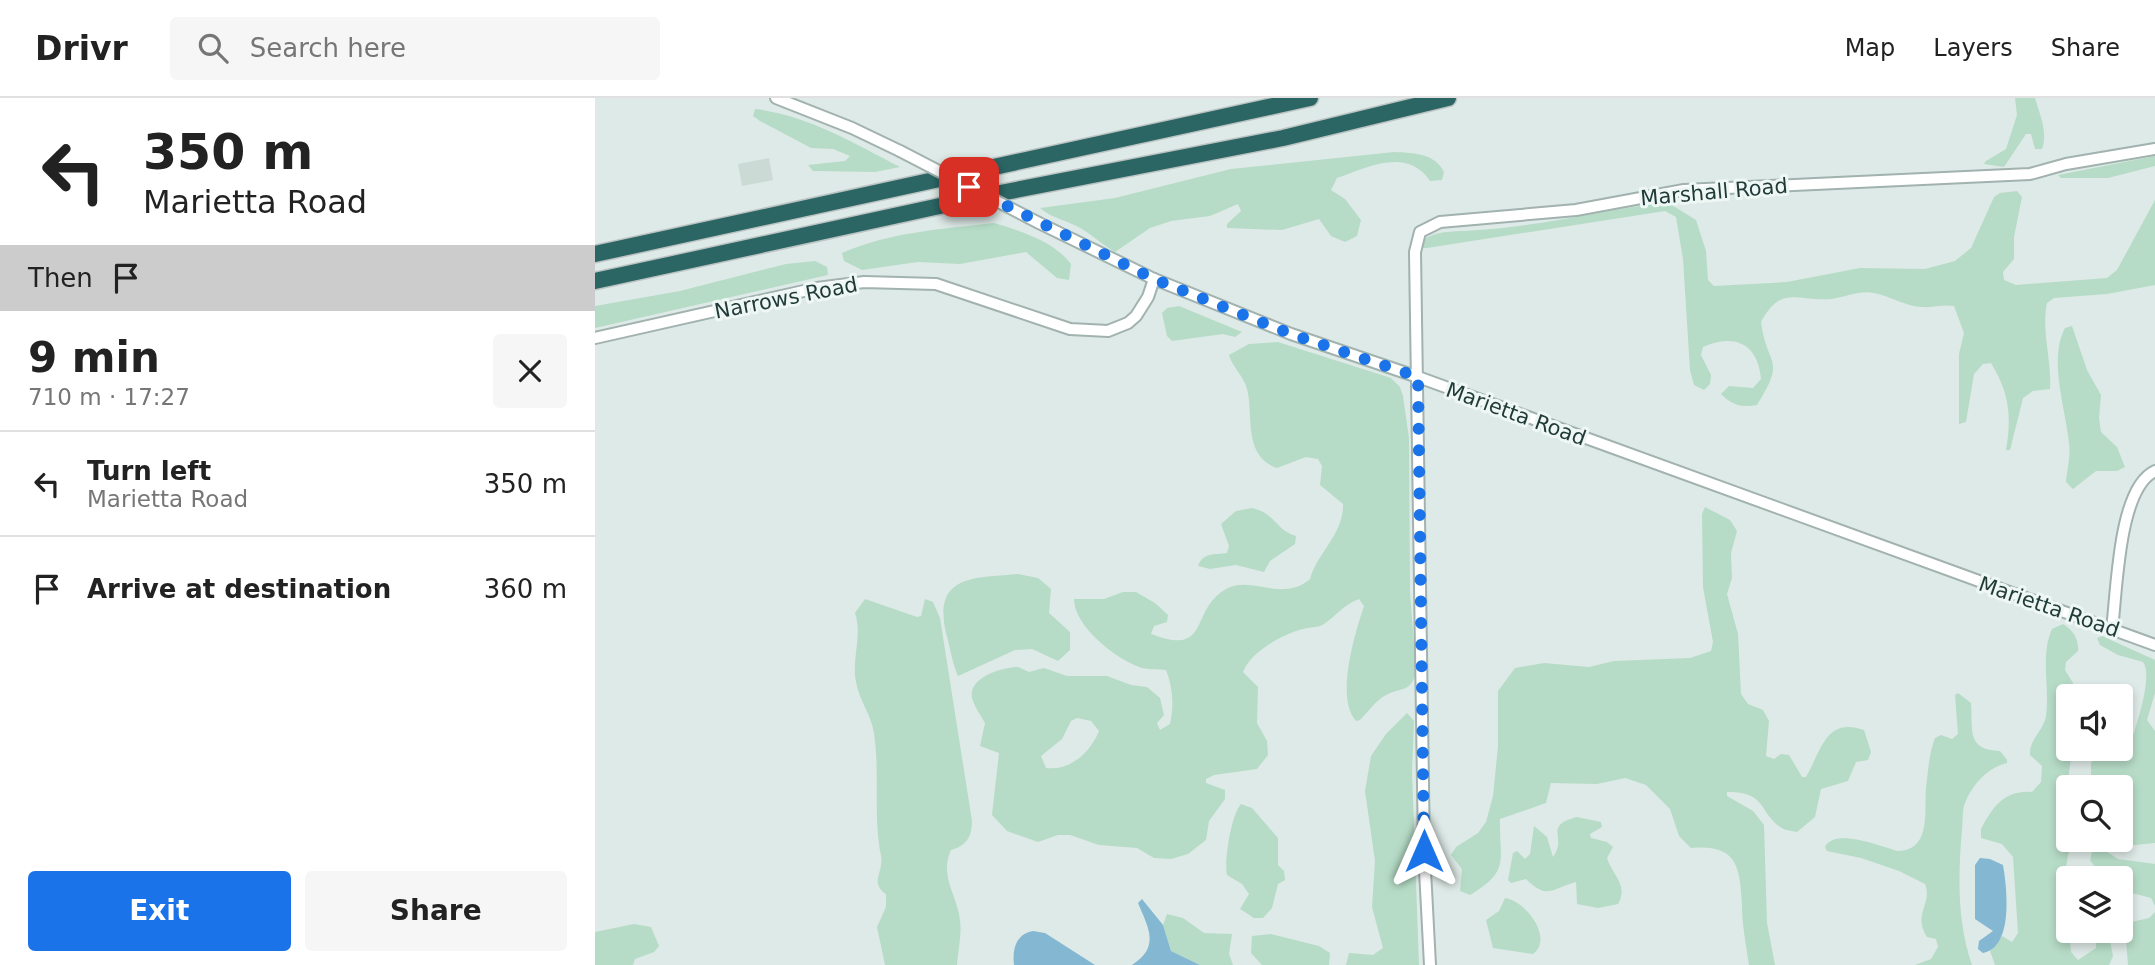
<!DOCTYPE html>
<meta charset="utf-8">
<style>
body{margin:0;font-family:"DejaVu Sans",sans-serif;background:#f6f6f6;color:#222;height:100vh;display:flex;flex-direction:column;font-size:26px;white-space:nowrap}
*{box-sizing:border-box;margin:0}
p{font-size:23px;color:#767676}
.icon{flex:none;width:38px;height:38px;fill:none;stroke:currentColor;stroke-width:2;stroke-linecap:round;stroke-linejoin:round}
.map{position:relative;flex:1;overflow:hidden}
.details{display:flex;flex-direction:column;background:#fff;width:595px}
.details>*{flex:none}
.guide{background:#fff;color:#222;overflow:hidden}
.tools{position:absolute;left:1461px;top:586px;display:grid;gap:14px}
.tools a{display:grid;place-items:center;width:77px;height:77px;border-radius:7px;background:#fff;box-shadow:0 4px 10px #0003;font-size:35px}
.pin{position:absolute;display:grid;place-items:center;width:60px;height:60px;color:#fff;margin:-30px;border-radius:14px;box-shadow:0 4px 10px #0006}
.me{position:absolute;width:77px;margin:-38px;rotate:0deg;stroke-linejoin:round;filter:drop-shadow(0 0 5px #0008)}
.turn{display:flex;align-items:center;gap:24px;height:147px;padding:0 28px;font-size:32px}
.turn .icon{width:91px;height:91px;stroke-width:2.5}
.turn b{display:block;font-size:49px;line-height:60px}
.then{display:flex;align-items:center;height:66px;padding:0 28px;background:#0003;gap:14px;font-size:26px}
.round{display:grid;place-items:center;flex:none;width:74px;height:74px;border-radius:7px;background:#f6f6f6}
.headline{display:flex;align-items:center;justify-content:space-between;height:119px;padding:0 28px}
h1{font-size:42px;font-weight:600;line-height:52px}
.action{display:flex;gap:14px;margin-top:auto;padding:14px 28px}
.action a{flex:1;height:80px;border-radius:7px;background:#1a73e8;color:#fff;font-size:28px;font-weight:600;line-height:80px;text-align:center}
.action a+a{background:#f6f6f6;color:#222}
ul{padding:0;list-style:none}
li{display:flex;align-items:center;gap:21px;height:105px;padding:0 28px;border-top:2px solid #e0e0e0}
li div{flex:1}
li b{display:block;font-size:26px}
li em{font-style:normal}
header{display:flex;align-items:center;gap:42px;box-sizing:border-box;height:98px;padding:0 35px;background:#fff;border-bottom:2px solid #e0e0e0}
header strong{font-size:33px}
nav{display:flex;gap:38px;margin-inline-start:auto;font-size:24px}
.search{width:490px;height:63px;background:#f6f6f6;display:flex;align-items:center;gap:18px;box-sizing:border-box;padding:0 24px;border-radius:7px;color:#767676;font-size:26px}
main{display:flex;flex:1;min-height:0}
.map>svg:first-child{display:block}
</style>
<header>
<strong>Drivr</strong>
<div class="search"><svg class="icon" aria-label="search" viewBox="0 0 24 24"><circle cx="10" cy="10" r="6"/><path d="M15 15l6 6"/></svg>Search here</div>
<nav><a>Map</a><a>Layers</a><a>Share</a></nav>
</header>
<main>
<section class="details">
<div class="guide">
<div class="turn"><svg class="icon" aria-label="left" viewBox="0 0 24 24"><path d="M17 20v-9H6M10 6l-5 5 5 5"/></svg><div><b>350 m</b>Marietta Road</div></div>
<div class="then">Then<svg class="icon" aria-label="arrive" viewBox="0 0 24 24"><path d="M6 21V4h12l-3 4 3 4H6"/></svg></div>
</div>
<div class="headline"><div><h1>9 min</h1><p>710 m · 17:27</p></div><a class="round"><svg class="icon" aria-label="close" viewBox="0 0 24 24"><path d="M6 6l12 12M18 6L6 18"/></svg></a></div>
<ul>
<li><svg class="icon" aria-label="left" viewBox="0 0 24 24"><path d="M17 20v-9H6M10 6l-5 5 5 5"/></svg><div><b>Turn left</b><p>Marietta Road</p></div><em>350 m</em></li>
<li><svg class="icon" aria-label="arrive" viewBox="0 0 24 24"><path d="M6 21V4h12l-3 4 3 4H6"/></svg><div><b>Arrive at destination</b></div><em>360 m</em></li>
</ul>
<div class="action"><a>Exit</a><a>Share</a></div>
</section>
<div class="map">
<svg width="1560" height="867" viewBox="0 0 1560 867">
<rect width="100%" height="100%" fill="#deeae7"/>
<path fill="#ccdad6" d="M 174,60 L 178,82 L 147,88 L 143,66 Z"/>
<g fill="#b6dcc7" fill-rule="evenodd">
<path d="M 1420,0 L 1440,0 C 1445,17 1453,34 1447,51 L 1440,51 L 1436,36 L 1431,36 L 1409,69 L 1389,66 L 1391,63 L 1411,51 L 1422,17 Z"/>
<path d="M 160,11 C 212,17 259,45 305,69 L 280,74 L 218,73 L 213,67 L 250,63 L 255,58 L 238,51 L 216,50 L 165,23 L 158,18 Z"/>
<path d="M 799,54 C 818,55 840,55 849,74 L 847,82 L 835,83 C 812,49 774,69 742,80 L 736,92 L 750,101 L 766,122 L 762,138 L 750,144 L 736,138 L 724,121 L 687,132 L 632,130 L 632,126 L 646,113 L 643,106 L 615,118 L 576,123 L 555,130 L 520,154 C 508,147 498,138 487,131 C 472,122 458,121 445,110 L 520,100 L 636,71 Z"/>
<path d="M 1560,58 L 1560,68 L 1513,80 L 1466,80 L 1463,77 Z"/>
<path d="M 1422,93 L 1427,99 L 1419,139 L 1419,161 L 1408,174 L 1409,182 L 1421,187 L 1512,180 L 1522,172 L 1560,102 L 1560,187 L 1512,196 L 1459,200 L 1452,205 C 1446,233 1457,262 1455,291 L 1438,293 L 1428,300 L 1415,352 L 1411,352 C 1417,317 1414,295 1396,265 L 1388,266 L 1379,276 L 1371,324 L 1364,326 L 1364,256 L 1369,235 L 1359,208 C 1347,206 1338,210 1327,209 C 1312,209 1295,198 1279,195 C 1266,192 1250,199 1236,201 C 1203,204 1186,186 1166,224 C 1172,270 1192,259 1162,307 C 1147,310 1137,307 1126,296 L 1134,288 L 1158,290 L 1166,281 C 1163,246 1140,235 1108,249 L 1106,257 L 1116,277 L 1115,286 L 1109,292 L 1099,287 L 1095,272 L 1088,161 L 1081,119 L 1070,113 L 832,150 L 827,150 L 826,144 C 839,131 866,134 884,132 C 947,128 1009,112 1072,104 L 1101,122 L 1111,153 L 1113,182 L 1119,188 L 1192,184 L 1265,170 L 1330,171 L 1360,163 L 1376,150 L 1399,99 L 1405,95 Z"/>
<path d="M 399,125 C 426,133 459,143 476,166 L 474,182 L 462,180 L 431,154 L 365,166 L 323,164 L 267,172 L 249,163 L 247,155 C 295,134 347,131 399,125 Z"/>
<path d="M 220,163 L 232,169 L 233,177 L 0,230 L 0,208 L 85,193 L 191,166 Z"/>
<path d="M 584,208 L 647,234 L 640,239 L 628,236 L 577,243 L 572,238 L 567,215 L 572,210 Z"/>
<path d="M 1477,228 L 1492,272 L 1506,297 L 1504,320 L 1506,334 L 1522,349 L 1530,369 L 1522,373 L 1501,373 L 1478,391 L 1471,384 C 1472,372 1476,357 1474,345 C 1471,312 1453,261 1470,230 Z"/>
<path d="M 683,244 L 796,280 L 805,289 L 808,298 L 814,340 L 815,494 L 821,574 C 816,595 806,589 791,597 C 781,602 773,614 765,622 L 761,623 C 740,600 760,535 769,508 L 764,501 C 748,507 742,517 729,526 C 723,530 715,529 708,531 C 688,536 655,554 648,574 L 663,589 L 662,625 L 672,643 L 673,657 L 662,671 L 619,677 L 611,681 L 611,685 L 630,692 L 630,701 L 614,723 L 611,742 L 593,756 L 576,761 L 559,760 L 542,750 L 504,747 L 475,737 L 463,737 L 443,744 L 412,733 L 397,717 L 404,655 L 385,648 L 390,625 C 386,618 379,608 377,600 C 373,579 408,569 423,569 L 434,574 L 449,570 L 472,578 L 512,578 L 536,587 L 552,589 L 565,600 L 569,617 L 562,625 L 565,632 L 575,626 C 579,608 578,589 571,572 C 563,571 551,572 544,569 C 520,560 479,528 479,501 L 509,501 L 528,494 L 541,494 L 560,505 L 573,517 L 572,524 L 559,528 L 556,536 C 617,559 593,513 631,491 C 656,477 687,505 715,481 C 722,455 749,436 748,406 L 725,387 L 727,368 L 723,361 L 711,359 L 682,370 C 647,358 659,316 652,291 C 649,278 637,269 634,257 L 654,246 ZM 482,620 L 496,623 L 504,633 C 495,655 475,673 451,670 L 446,658 L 467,641 L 476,623 Z"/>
<path d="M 1110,409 L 1135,422 L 1142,433 L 1136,455 L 1137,480 L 1132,496 L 1143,536 L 1146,596 L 1153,606 L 1168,612 L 1174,623 L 1171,658 L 1179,661 L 1186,656 L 1194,657 L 1207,679 L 1211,679 C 1227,651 1231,619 1269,632 L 1276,654 L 1273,662 L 1261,664 L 1253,683 L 1226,691 L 1220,719 L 1202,734 C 1197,733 1189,732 1185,729 C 1164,714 1171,693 1132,694 L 1132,698 L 1158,713 L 1169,727 L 1172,825 L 1180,867 L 1154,867 C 1151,847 1147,827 1147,807 C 1145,768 1142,746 1096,750 L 1084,738 L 1075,711 L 1051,687 L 1030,680 L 1002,686 L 956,685 L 951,705 L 905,721 C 904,763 916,772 875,797 L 865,793 L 867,771 L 856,757 L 861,749 L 883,735 L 891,724 L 898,698 L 903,648 L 903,593 L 920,570 L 949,565 L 994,569 L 1019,563 L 1095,560 L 1116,553 L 1118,544 L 1108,489 L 1107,416 Z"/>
<path d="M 657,410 C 682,416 679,431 701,438 L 700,446 L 675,463 L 669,474 L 641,467 L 615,471 L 603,468 C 608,454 620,457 632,455 L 634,448 L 626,426 L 641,413 Z"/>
<path d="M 423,476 L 443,480 L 456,491 L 454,515 L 475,534 L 475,552 L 463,563 L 437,551 L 420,552 L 363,578 C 357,564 355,549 351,535 C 338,477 378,480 423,476 Z"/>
<path d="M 270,501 L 322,519 L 326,518 L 330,501 L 338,504 L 345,520 L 377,723 C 377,739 371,748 356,752 C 344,778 362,797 365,822 C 367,836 363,853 362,867 L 290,867 L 282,829 L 291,809 L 291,796 C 274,784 289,775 286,758 C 278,718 285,675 279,635 C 276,616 264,602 261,584 C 256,561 268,538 260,515 Z"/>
<path d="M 1468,526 C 1478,532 1484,541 1483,553 L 1471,564 L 1470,572 L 1486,598 L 1474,598 L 1474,651 L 1477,651 L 1474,675 L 1476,742 L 1469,779 L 1476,854 L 1483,862 L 1501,850 L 1501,833 L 1513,833 L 1518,858 L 1514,867 L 1400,867 L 1395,853 L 1407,838 L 1417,844 L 1423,835 L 1418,759 L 1407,746 L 1386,740 L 1386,731 C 1398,708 1410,692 1437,694 L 1446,684 L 1447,668 L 1435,657 C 1434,641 1448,634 1451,618 C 1455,589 1445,558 1457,531 Z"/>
<path d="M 1507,538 L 1560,562 L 1560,595 L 1552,622 L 1560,633 L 1560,745 L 1531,748 L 1513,742 L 1526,742 L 1526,690 L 1496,689 L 1496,666 L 1501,651 L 1513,651 L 1523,661 L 1530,662 C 1536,642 1560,580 1548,564 L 1523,557 L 1505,547 L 1502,540 Z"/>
<path d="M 1363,595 L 1376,605 C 1378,632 1371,652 1405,653 L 1412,662 L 1412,665 C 1393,669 1377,687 1370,705 C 1367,712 1368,724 1367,732 C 1363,777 1362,824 1377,867 L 1320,867 L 1336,861 L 1343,849 L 1341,841 L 1332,839 C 1317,815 1338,807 1330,786 L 1304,773 L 1266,760 L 1232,753 L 1230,749 C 1240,729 1286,749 1303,753 C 1337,752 1329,713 1331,690 C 1333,674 1334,655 1340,640 L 1346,637 L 1357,641 L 1363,636 L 1360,597 Z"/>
<path d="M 812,615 L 819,623 L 817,674 L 824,867 L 751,867 L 754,855 L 778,857 L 788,850 L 777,809 L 780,763 L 770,693 L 776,658 L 791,636 Z"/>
<path d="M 646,706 L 657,710 L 683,740 L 683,767 L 689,773 L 690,782 L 683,786 L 677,810 L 668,820 L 659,820 L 645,811 L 654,796 L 647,786 L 632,777 C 629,763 636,717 646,706 Z"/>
<path d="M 982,719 L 1006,724 L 1007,729 L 995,736 L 996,740 L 1012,744 L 1018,749 L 1012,760 C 1017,777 1034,787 1023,806 L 1003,810 L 982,806 L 981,784 C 957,790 953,803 931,781 L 916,785 L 913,782 L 918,755 L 922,753 L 930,761 L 935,756 L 939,728 L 952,739 L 958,759 C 973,739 947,728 982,719 Z"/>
<path d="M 1498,750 L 1506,750 L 1523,761 L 1560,766 L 1560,808 L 1556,800 L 1537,795 L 1526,786 L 1526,780 L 1505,776 L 1495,762 Z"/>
<path d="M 910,800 C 931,803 959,840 938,856 L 898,850 L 891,822 L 904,813 Z"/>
<path d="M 1560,814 L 1560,867 L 1533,867 L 1530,829 L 1532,825 L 1554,820 Z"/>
<path d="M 572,816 L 588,820 L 609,835 L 637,836 L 634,856 L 638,867 L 605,867 L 576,853 L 568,827 Z"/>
<path d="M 39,826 L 56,829 L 64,848 L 59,854 L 40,861 L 38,867 L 0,867 L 0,834 Z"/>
<path d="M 676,836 L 724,848 L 735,855 L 734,867 L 667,867 L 656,855 L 657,838 Z"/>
</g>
<g fill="#84b7d1">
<path d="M 1385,760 L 1395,761 L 1408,767 C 1412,790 1419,849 1388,855 L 1383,851 L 1384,843 L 1398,833 L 1380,821 L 1380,767 Z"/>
<path d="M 547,801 L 568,827 L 576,853 L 605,867 L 537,867 C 565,849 554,831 543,805 Z"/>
<path d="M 438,833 L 450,835 L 500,867 L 419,867 C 417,851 421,836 438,833 Z"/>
</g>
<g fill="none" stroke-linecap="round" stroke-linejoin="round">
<defs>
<g id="minor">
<path d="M 181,0 L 257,30 L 305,53"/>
<path d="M 444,125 L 559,181 L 696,236 L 823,279 L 1560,547"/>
<path d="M 0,240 L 222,190 L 269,184 L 341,186 L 475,231 L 513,233 L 533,225 L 541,218 L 553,199 L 559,181"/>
<path d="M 1517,531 C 1522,493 1523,390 1560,373"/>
<path d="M 835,867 L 829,753 L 820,154 L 825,134 L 845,124 L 981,112 L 1089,92 L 1435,76 L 1471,66 L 1560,51"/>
</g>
<g id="highway">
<path d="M 0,156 L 715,0"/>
<path d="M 0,183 L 400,96 L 688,40 L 853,0"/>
</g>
</defs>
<use href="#minor" stroke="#a1b2af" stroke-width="14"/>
<use href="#highway" stroke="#bcc4c3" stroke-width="19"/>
<use href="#minor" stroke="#fff" stroke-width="10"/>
<use href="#highway" stroke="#2b6665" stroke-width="16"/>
<defs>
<path id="minor-bridge" d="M 305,53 L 444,125"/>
</defs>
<use href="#minor-bridge" stroke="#a1b2af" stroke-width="14" stroke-linecap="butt"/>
<use href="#minor-bridge" stroke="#fff" stroke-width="10"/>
</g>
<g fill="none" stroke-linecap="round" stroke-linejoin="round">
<path stroke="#1a73e8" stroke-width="12" stroke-dasharray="0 21.6" d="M 374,89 L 559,181 L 696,236 L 823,279 L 829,753"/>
</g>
<g text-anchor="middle" stroke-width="6" stroke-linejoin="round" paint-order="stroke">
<g font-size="21" fill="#1f3a37" stroke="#eef7f4">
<text transform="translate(1119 94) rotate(-5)" y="7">Marshall Road</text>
<text transform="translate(191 200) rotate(-11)" y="7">Narrows Road</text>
<text transform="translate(921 316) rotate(20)" y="7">Marietta Road</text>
<text transform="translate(1454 509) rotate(19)" y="7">Marietta Road</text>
</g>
</g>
</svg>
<div class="tools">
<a><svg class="icon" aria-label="sound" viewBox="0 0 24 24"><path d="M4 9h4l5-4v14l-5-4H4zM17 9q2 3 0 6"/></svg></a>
<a><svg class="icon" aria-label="search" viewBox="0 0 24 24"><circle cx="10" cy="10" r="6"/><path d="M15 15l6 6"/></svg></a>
<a><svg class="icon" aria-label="layers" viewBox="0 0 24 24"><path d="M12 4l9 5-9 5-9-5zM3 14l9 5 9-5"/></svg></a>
</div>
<div class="pin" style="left:374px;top:89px;background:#d93025"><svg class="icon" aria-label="arrive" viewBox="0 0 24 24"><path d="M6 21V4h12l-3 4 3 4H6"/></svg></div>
<svg class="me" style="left:829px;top:753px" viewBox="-20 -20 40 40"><path d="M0-17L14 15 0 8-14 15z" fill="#1a73e8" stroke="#fff" stroke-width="4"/></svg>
</div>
</main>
